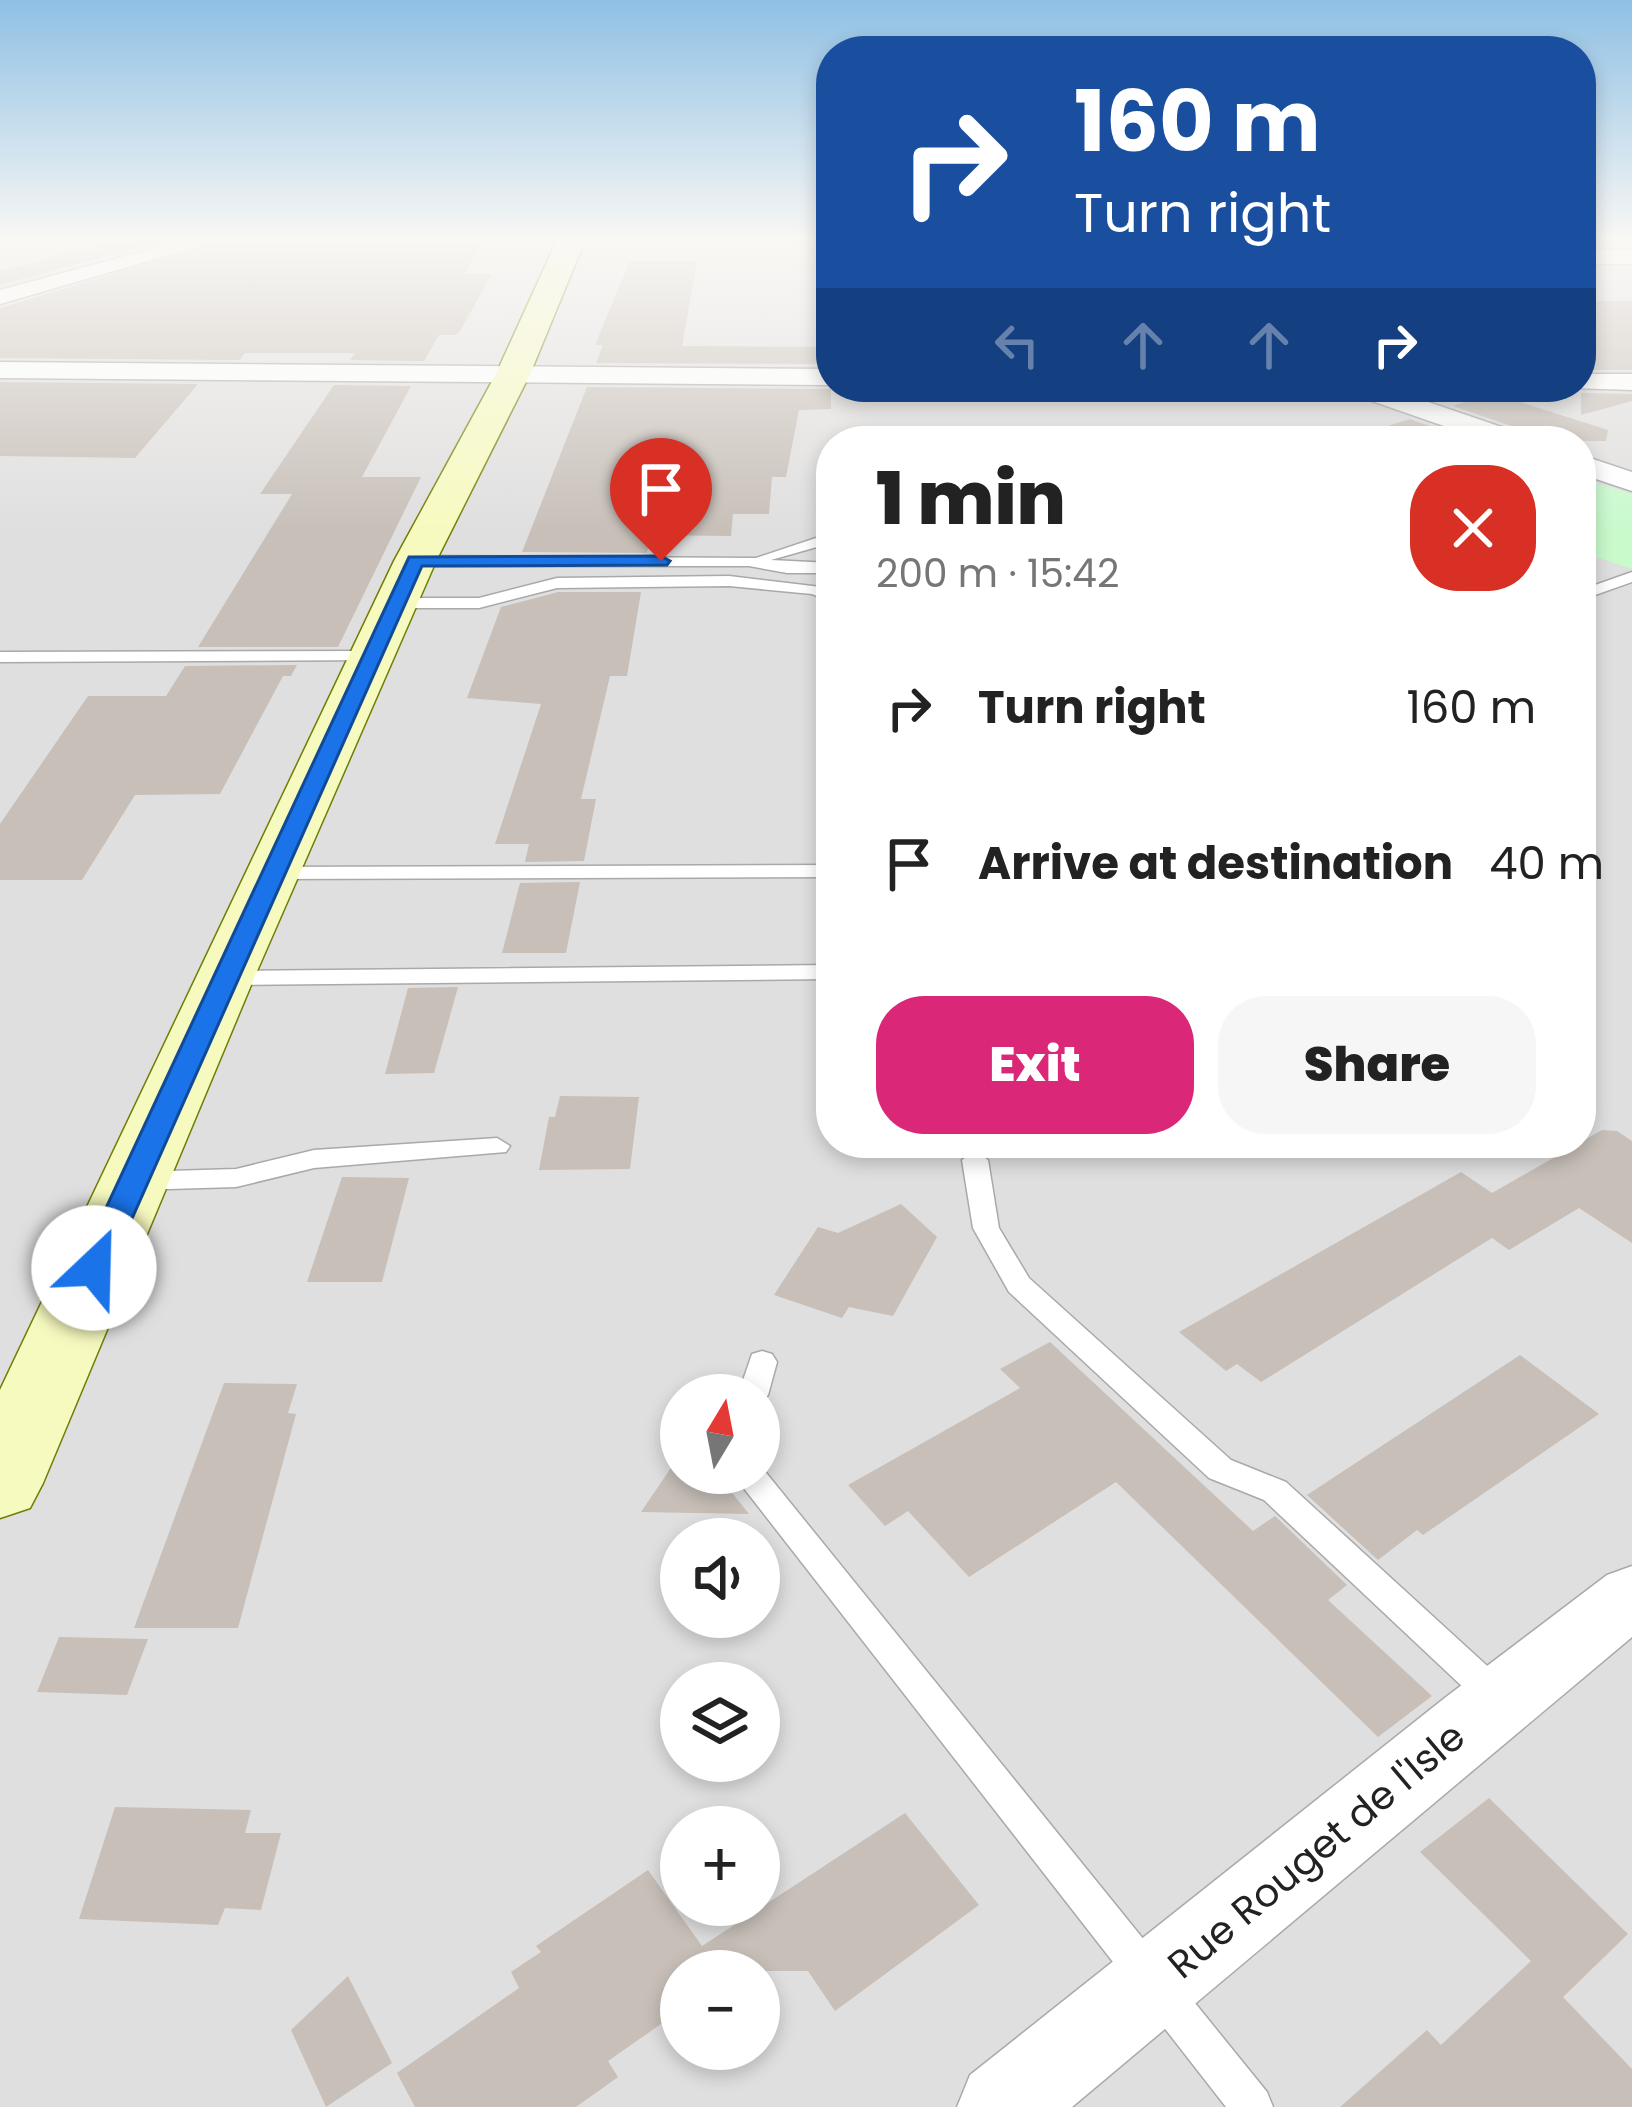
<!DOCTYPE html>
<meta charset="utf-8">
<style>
body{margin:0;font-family:Poppins,sans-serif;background:#f6f6f6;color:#222;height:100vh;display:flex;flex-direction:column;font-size:45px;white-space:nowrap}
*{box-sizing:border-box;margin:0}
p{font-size:39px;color:#767676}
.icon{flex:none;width:66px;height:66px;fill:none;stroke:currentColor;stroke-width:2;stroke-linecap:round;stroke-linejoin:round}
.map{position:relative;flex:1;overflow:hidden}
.panel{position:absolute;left:816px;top:426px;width:780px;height:732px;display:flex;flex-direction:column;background:#fff;border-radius:48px;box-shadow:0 6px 18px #0003}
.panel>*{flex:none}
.banner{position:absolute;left:816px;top:36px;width:780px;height:366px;border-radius:48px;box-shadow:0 6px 18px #0003;background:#1a4fa0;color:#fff;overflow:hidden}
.needle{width:78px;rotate:10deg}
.tools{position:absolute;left:660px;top:1374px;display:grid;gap:24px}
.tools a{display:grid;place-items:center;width:120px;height:120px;border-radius:50%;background:#fff;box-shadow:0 6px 18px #0003;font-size:60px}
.pin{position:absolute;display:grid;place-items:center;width:102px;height:102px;color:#fff;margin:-123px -51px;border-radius:50% 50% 50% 0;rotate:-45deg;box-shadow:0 0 12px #0007}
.pin .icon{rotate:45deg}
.me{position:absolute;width:132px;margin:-66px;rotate:24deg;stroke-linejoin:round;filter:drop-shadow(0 0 9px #0008)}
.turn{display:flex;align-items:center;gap:42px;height:252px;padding:0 60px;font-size:54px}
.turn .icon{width:156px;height:156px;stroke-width:2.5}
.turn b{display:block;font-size:84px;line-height:102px}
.lanes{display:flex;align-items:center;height:114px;padding:0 60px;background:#0003;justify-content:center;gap:60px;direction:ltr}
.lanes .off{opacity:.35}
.round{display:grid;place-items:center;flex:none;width:126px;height:126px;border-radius:48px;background:#f6f6f6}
.head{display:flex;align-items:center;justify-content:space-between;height:204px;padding:0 60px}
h1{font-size:72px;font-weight:800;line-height:90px}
.primary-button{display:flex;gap:24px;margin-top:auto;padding:24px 60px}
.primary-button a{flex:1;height:138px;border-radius:48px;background:#db2777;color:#fff;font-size:48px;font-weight:800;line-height:138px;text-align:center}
.primary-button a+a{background:#f6f6f6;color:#222}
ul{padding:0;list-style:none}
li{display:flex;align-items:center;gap:36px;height:156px;padding:0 60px}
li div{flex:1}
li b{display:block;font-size:45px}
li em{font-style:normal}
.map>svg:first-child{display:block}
</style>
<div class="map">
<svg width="1632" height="2107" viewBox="0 0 1632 2107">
<rect width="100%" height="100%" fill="#f2efe9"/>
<path fill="#e0dfdf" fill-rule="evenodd" d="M 0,238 L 831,238 L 831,387 L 1581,387 L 1581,238 L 1632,238 L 1632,2107 L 0,2107 ZM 831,441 L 1581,441 L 1581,1143 L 831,1143 ZM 681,1395 L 759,1395 L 759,1473 L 681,1473 ZM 681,1539 L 759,1539 L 759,1617 L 681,1617 ZM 681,1683 L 759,1683 L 759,1761 L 681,1761 ZM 681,1827 L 759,1827 L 759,1905 L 681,1905 ZM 681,1971 L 759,1971 L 759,2049 L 681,2049 Z"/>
<path fill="#c8facc" d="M 1581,478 L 1632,494 L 1632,569 L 1581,552 Z"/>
<g fill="#c7bfb8">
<path d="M 128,238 L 174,238 L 0,285 L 0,271 Z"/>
<path d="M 232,238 L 484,238 L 464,274 L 492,274 L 460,331 L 456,335 L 439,335 L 424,361 L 350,360 L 355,353 L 245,353 L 240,360 L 0,358 L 0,308 Z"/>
<path d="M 630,261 L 697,261 L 682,346 L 831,347 L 831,364 L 596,363 L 603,345 L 595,345 Z"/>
<rect x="1581" y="301" width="51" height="69"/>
<path d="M 0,382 L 198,384 L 135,458 L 0,456 Z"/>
<path d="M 334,385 L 411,386 L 362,477 L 421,477 L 338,647 L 198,647 L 292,494 L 260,494 Z"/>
<path d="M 587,387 L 831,389 L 831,409 L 799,410 L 786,477 L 772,477 L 769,514 L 733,514 L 731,536 L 650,535 L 647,553 L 522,552 Z"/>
<path d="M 1492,393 L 1608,430 L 1606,441 L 1533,441 L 1526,431 L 1453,406 Z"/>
<path d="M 1581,393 L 1632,394 L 1632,401 L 1581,415 Z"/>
<path d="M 1410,419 L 1473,441 L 1377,441 L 1375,430 Z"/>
<path d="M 558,592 L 641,592 L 627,676 L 610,676 L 581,799 L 596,799 L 584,861 L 525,862 L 529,844 L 495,844 L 541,704 L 467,698 L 501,607 Z"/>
<path d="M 297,665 L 291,676 L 283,676 L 220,794 L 135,795 L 82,880 L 0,880 L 0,824 L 88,696 L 166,696 L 185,666 Z"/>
<path d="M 580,882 L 566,953 L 502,953 L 520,883 Z"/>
<path d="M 458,987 L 434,1073 L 385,1074 L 408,988 Z"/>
<path d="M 560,1096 L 639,1097 L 630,1169 L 539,1170 L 549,1117 L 555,1117 Z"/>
<path d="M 1602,1130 L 1617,1131 L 1632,1141 L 1632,1243 L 1579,1208 L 1509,1250 L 1492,1238 L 1261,1382 L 1237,1364 L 1226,1371 L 1179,1332 L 1461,1172 L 1492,1193 Z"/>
<path d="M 342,1177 L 409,1178 L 382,1282 L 307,1282 Z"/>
<path d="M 901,1204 L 937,1237 L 893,1316 L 849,1307 L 842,1318 L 774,1295 L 818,1227 L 838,1233 Z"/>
<path d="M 1050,1342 L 1253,1531 L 1275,1516 L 1347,1585 L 1328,1600 L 1432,1696 L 1378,1737 L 1116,1482 L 969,1577 L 908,1511 L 885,1526 L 848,1485 L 1020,1388 L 1000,1369 Z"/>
<path d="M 1520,1355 L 1599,1414 L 1423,1535 L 1417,1530 L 1378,1560 L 1307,1495 Z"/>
<path d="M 224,1383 L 297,1384 L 288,1413 L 296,1414 L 238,1628 L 134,1628 Z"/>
<path d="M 681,1453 L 681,1473 L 716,1473 L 749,1514 L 641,1512 Z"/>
<path d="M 59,1637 L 148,1639 L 127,1695 L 37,1692 Z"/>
<path d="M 1489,1798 L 1628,1934 L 1563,1997 L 1632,2069 L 1632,2107 L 1340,2107 L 1427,2030 L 1441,2045 L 1531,1961 L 1420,1852 Z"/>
<path d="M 115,1807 L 251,1810 L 245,1833 L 281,1833 L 261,1910 L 225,1908 L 218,1925 L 79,1919 Z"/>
<path d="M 905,1813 L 979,1905 L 835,2011 L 808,1971 L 681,1971 L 681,2010 L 608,2061 L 618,2077 L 576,2107 L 415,2107 L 397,2073 L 519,1988 L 511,1972 L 541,1952 L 536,1946 L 648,1870 L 702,1946 Z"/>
<path d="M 348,1976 L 392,2063 L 326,2107 L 291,2030 Z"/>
</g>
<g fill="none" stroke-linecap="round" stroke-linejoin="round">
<defs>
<g id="lane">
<path d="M 831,533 L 831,543 L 771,560 L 831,563 L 831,573 L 787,573 L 749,566 L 415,566 L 407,561 L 415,556 L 756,558 Z"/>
<path d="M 1632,572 L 1632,582 L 1581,600 L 1581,590 Z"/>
<path d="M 729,576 L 821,587 L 831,591 L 831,602 L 812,594 L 729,586 L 557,588 L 479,608 L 396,608 L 388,603 L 396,598 L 479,598 L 557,578 Z"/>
<path d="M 372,651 L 381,656 L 378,660 L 0,662 L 0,652 Z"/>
<path d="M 831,865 L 831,877 L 271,879 L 261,873 L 271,867 Z"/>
<path d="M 831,965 L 831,979 L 223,985 L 212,978 L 223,971 Z"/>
<path d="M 497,1138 L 510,1146 L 506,1152 L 314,1168 L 236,1187 L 136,1190 L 127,1187 L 123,1181 L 127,1175 L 136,1172 L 236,1169 L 314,1150 Z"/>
<path d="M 975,1151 L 988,1160 L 999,1228 L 1029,1278 L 1231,1460 L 1286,1482 L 1507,1684 L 1512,1695 L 1507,1706 L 1495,1711 L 1483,1706 L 1264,1500 L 1209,1478 L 1009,1292 L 973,1228 L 962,1160 Z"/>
<path d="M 762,1351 L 772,1354 L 777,1362 L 768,1395 L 759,1405 L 759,1395 L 738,1395 L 752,1354 Z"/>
<path d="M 759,1464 L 1267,2092 L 1273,2107 L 1226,2107 L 739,1482 L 734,1473 L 759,1473 Z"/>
</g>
<g id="street">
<path d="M 192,238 L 228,238 L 0,304 L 0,290 Z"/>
<rect x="1581" y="250" width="51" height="14"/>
<path d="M 0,362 L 831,369 L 831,385 L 0,378 Z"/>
<path d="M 1581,374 L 1632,374 L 1632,390 L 1572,388 L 1581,387 Z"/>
<path d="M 1345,387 L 1384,387 L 1525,435 L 1529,441 L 1487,441 L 1349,393 Z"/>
<path d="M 1581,455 L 1632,472 L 1632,491 L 1581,474 Z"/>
<path d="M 1632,1566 L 1632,1637 L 1072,2107 L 957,2107 L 970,2075 L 1446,1697 L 1607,1575 Z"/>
</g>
<path id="secondary" d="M 558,238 L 586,238 L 530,374 L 436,561 L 254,978 L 43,1483 L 30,1508 L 0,1518 L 0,1390 L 394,561 L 496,374 Z"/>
</defs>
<use href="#lane" stroke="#a9a9a9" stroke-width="3"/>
<use href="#street" stroke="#a9a9a9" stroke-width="3"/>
<use href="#secondary" stroke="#707d05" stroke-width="3"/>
<use href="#lane" fill="#fff" fill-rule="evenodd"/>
<use href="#street" fill="#fff" fill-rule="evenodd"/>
<use href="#secondary" fill="#f7fabf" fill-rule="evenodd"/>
</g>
<linearGradient id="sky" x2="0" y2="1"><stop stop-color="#8fc0e4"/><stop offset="0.45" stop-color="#f9f8f5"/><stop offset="1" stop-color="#f9f8f5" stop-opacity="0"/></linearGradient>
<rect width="1632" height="533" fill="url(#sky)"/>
<path fill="#1a73e8" stroke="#114b97" stroke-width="3" d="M 661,556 L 670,561 L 667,565 L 422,566 L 110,1268 L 105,1275 L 83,1275 L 78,1268 L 409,557 Z"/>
<g text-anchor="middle" stroke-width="10" stroke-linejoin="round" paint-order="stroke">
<g font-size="39" fill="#222" stroke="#fff">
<text transform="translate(1316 1850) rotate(-40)" y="14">Rue Rouget de l'Isle</text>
</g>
</g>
</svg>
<div class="tools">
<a><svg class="needle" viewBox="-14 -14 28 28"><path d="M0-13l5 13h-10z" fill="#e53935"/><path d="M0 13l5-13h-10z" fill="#767676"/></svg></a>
<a><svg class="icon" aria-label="sound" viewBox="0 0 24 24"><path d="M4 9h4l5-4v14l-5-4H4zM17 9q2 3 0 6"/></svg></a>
<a><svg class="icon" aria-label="layers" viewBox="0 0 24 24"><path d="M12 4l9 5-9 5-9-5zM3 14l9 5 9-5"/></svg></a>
<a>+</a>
<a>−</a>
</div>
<div class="pin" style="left:661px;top:561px;background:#d93025"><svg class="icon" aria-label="arrive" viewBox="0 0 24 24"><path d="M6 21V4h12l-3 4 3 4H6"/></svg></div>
<svg class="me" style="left:94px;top:1268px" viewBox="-20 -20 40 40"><circle r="19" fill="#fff"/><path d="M0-13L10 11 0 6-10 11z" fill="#1a73e8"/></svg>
<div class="banner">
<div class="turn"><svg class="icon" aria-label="right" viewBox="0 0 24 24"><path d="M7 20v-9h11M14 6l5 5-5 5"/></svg><div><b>160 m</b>Turn right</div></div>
<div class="lanes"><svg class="icon off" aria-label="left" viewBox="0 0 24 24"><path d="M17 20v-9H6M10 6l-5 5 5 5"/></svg><svg class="icon off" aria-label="ahead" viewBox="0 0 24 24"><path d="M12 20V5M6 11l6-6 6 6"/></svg><svg class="icon off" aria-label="ahead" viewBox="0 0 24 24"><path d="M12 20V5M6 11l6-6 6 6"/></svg><svg class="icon" aria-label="right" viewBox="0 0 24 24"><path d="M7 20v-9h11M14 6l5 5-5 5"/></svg></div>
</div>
<section class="panel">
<div class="head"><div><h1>1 min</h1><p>200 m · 15:42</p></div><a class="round" style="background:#d93025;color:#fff"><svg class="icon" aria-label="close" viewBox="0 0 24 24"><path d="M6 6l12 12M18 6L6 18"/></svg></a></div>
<ul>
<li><svg class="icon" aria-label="right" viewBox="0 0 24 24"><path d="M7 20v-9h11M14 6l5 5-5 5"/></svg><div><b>Turn right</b></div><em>160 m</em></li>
<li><svg class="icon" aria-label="arrive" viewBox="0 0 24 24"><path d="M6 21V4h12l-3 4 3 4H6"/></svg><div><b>Arrive at destination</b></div><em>40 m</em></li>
</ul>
<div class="primary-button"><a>Exit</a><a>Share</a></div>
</section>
</div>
